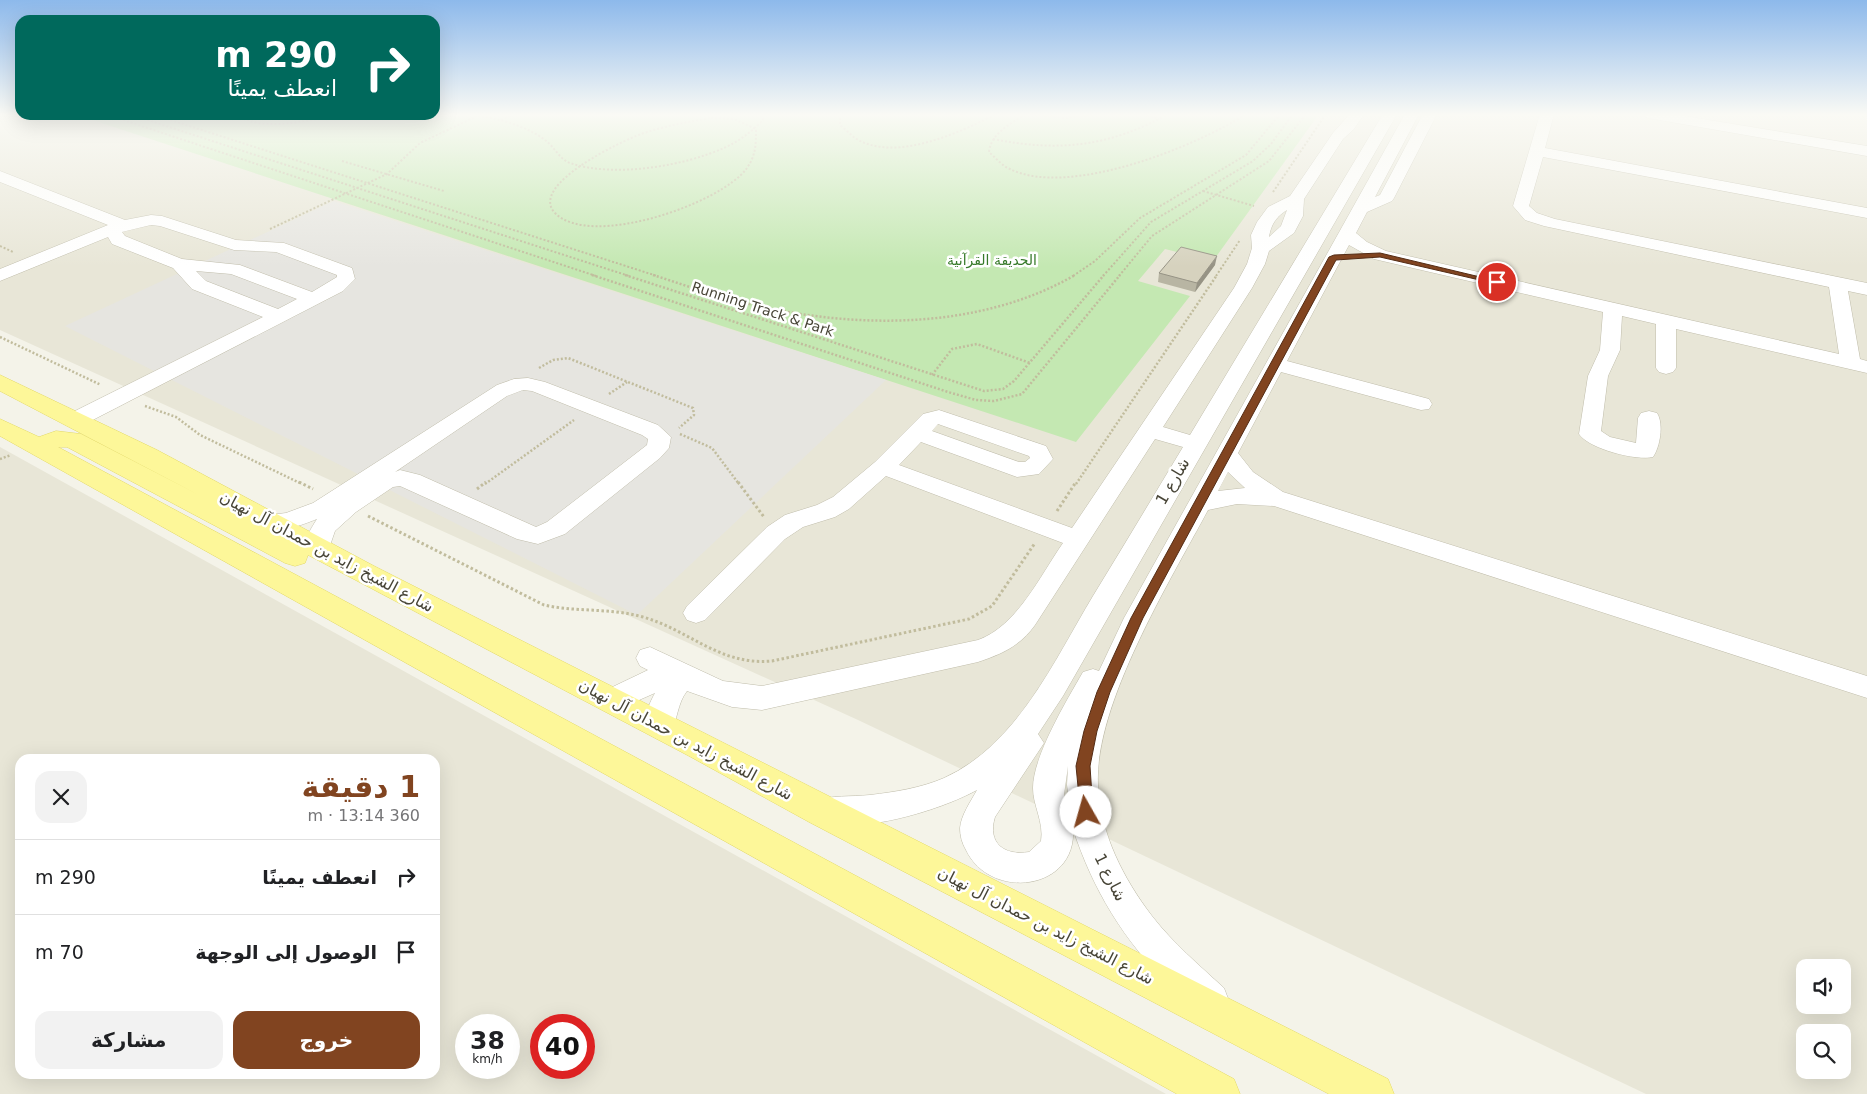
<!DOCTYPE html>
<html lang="ar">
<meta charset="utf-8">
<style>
body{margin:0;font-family:"DejaVu Sans","Noto Naskh Arabic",sans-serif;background:#f2f2f2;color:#202124;direction:rtl;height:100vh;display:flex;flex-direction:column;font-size:19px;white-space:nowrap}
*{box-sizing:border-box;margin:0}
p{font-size:16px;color:#757577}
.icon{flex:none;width:28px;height:28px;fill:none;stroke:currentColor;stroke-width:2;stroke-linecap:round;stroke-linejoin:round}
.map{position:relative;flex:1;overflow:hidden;direction:ltr}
.side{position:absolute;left:15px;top:754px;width:425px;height:325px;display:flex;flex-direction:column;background:#fff;border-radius:15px;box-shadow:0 5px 20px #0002;direction:rtl}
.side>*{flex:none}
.guide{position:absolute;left:15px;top:15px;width:425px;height:105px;border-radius:15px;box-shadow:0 5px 20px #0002;direction:rtl;background:#00695c;color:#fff;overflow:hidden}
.tools{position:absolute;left:1796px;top:959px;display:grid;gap:10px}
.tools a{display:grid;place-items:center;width:55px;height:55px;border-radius:10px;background:#fff;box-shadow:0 5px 20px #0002;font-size:25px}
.speed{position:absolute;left:455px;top:1014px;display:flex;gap:10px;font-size:25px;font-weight:700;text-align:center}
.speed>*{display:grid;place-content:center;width:65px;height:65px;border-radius:50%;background:#fff;box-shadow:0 5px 20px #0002;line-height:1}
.speed small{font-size:12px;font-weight:400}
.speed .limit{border:8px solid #d22;background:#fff;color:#111}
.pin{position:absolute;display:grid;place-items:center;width:42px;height:42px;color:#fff;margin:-21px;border:2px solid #fff;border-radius:50%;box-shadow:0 1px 5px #0007}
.me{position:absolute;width:55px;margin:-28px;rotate:353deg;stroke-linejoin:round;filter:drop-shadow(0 0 4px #0008)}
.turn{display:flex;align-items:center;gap:18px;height:105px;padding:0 20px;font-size:22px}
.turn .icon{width:65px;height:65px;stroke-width:2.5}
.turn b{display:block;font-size:35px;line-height:42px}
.round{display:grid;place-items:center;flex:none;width:52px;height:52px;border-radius:15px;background:#f2f2f2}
.summary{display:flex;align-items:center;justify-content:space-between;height:85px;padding:0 20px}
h1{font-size:30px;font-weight:700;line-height:38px;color:#814420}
.button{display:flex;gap:10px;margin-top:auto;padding:10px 20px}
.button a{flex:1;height:58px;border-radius:15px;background:#814420;color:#fff;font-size:20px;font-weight:700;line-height:58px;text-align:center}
.button a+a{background:#f2f2f2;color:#202124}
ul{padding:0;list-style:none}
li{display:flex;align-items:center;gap:15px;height:75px;padding:0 20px;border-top:1px solid #e0e0e0}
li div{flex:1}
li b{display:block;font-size:19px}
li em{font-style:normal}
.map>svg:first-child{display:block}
</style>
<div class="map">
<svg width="1867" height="1094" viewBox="0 0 1867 1094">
<rect width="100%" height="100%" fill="#f4f3e9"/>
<g fill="#e8e6d7" fill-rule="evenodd">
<path d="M 0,114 L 1867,114 L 1867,1094 L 1646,1094 L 858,720 L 0,330 ZM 1805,968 L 1842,968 L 1842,1005 L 1805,1005 ZM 1805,1032 L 1842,1032 L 1842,1070 L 1805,1070 Z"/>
<path d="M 0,447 L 548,751 L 1166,1094 L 0,1094 ZM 20,759 L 435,759 L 435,1074 L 20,1074 ZM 466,1025 L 509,1025 L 509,1068 L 466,1068 ZM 541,1025 L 584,1025 L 584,1068 L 541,1068 Z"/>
</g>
<path fill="#c4e8b2" d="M 1319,114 L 1213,261 L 1165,249 L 1138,281 L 1190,296 L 1076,442 L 77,115 Z"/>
<path fill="#e6e5e0" d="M 334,201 L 886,380 L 637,615 L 65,326 Z"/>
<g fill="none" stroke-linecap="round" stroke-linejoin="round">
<defs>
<g id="minor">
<path d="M 1350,114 L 1364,114 L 1354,129 L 1343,139 L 1304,199 L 1303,216 L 1294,233 L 1269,251 L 1265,264 L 1252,288 L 1163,427 L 1190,435 L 1383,114 L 1397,114 L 1063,696 L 1038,734 L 1044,743 L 995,817 C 987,843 1004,856 1029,852 L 1041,841 C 1044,822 1033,806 1033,788 C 1033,756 1067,700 1083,672 L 1093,669 L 1099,671 L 1124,618 L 1405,114 L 1419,114 L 1375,197 L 1380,195 L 1423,114 L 1437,114 L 1394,198 L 1392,201 L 1367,212 L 1356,233 L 1367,242 L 1386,251 L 1839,354 L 1829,287 L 1544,226 L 1525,220 L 1513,206 L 1540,114 L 1554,114 L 1545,148 L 1867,208 L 1867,218 L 1543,157 L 1529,206 L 1537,213 L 1555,219 L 1867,283 L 1867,295 L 1848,291 L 1860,359 L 1867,361 L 1867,373 L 1676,329 L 1676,368 L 1673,372 L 1666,374 L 1659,372 L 1656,368 L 1656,324 L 1622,316 L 1620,350 L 1608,376 L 1601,431 L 1610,437 L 1636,443 L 1638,418 L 1641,413 L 1649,411 L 1657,413 C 1664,424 1660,447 1653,457 C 1637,461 1589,449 1579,434 L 1588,376 L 1600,350 L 1603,312 L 1374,259 L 1349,245 L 1287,361 L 1429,399 L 1432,404 L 1429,409 L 1421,410 L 1281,372 L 1238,453 L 1253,472 L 1283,492 L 1867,676 L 1867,698 L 1274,506 L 1237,504 L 1208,510 C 1170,581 1094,705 1098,785 C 1100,833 1123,878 1152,916 C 1173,943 1199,965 1224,988 L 1229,1001 L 1224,1014 L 1211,1019 C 1194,1012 1183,999 1170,986 C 1124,941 1093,890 1073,829 C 1077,891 990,901 966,850 C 962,843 960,836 960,828 C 961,815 971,801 977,790 C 939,811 855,836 814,821 L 809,811 L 814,801 C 832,795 851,797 870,795 C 895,792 921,788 944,778 C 1017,745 1054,661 1093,596 C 1123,547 1153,497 1183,447 L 1155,439 L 1035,625 C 1020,646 1002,654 978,662 L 762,710 L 732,707 L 687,691 C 677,704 678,719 670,734 L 660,737 L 650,734 C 642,719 648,706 655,693 L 612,712 L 602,708 L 598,700 L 602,692 L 648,670 L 640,666 L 636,658 L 640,650 L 650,647 L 723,681 L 762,686 L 978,640 C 1017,626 1040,576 1063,543 L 886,476 L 849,509 L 835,517 L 803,527 L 785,539 L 705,620 L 696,623 L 687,620 L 683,613 L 687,606 L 767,527 L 785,515 L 817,505 L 833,497 L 875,462 L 923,414 L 939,410 L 1046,446 L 1053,459 L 1039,474 L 1017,477 L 921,442 L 899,465 L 1072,528 L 1234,288 L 1247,264 L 1252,248 L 1251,235 L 1257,222 L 1268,207 L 1290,196 L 1333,133 ZM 1287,210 L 1281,226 L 1269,237 C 1271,224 1277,216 1287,210 ZM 938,424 L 1029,456 L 1030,458 L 1025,462 L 1019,462 L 932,431 ZM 1228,472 L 1245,488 L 1218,491 ZM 1068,766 L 1067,785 L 1072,821 L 1064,795 Z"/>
<path d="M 1641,114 L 1672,114 L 1867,146 L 1867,156 L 1648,118 Z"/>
<path d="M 0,171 L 125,220 L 151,215 L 162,216 L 236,240 L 284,243 L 352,268 L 355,279 L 343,291 L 85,424 L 77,426 L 69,424 L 66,419 L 69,414 L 263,317 L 192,289 L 173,268 L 112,244 L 108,237 L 0,281 L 0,269 L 108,225 L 0,182 ZM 151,225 L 160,226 L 234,250 L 276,252 L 337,275 L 337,277 L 312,292 L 240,265 L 182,259 L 125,236 L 122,232 ZM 196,271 L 231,274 L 297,299 L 278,309 L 206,281 Z"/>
<path d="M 528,378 L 545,382 L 658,425 L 671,437 L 669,448 L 660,458 L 565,534 L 538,544 L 517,539 L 400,486 L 393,487 L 356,512 L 335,531 L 327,554 L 318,557 L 309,554 C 302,542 310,530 317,519 C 299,526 282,533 262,528 L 259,522 L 262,516 L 286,513 L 313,503 L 497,385 L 514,379 ZM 523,390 L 532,391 L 642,435 L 648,439 L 647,445 L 547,522 L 536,527 L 420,475 L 400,470 L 395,472 L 507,396 Z"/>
</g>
<path id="major" d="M 0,375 L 157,450 L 374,566 L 1388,1079 L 1394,1094 L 1329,1094 L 809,822 L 689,756 L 308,555 L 305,563 L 295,566 L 285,563 L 67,447 L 58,447 L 1234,1079 L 1240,1094 L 1177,1094 L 0,436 L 0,419 L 39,437 L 56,431 L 81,434 L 199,495 L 0,391 Z"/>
</defs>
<use href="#minor" stroke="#c0bdab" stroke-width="1"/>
<use href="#major" stroke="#e3d968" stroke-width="1"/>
<g stroke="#c1bc9d" stroke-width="2" stroke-dasharray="2 2" stroke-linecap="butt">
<path d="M 466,114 C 494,118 522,123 545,140 C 554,146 559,159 570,163 C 614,178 685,166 726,147 C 741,140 752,131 763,120 L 762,114"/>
<path d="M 840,114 L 840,125 C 845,129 850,134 855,138 C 894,163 959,133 996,114"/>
<path d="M 1025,114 C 1011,124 991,133 989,152 C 995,157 1002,166 1010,169 C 1068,198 1195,147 1246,114"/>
<path d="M 1030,114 L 1066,118 L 1098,114"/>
<path d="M 1143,114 L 1159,119"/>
<path d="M 108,115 L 596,276"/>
<path d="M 132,115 L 629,276"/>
<path d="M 155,115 L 657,276"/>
<path d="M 236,115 C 263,132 306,121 336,115"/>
<path d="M 932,116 L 937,114"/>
<path d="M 711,118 L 734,119 L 756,129 C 756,144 756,155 747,168 C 721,204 590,249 555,213 C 528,185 622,141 641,134 C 664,126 687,122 711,118 Z"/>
<path d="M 501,120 L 514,114"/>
<path d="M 993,139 C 1058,152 1109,147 1168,114"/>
<path d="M 342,161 L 444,191"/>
<path d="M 1203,191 L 1254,206"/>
<path d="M 1273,192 L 1326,114"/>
<path d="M 270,229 L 387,174 L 420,143 L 477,116"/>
<path d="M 0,246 L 13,252"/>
<path d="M 1073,276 L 1095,261 L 1140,218 L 1246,155 L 1280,114"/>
<path d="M 1103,276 L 1151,222 L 1253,161 L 1271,144 L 1293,114"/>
<path d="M 1119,276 L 1152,236 L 1269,161 L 1306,114"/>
<path d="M 1216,276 L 1240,240"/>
</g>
<g stroke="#c1bc9d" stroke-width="2.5" stroke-dasharray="2 2" stroke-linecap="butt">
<path d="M 592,275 L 948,392 L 976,400 L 994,401 L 1022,394 L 1120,275"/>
<path d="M 625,275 L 984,391 L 1003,389 L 1014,381 L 1104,275"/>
<path d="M 653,275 C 682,284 711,295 741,302 C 849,329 976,332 1075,275"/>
<path d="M 0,337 L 101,385"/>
<path d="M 539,368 L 553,360 L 568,358 L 693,408 L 694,415 L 679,428"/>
<path d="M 932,375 L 952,349 L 977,344 L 1030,363"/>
<path d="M 609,394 L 627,382"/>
<path d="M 145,406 L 176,417 L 200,435 L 302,484"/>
<path d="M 680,434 L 712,448 L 739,484"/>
<path d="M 0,459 L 11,455"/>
<path d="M 485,484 L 574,420"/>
<path d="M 1076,484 L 1217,275"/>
</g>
<g stroke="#c1bc9d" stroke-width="3" stroke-dasharray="2.5 2.5" stroke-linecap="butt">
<path d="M 299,482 L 313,489"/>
<path d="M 738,482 L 764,517"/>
<path d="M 477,489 L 486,482"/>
<path d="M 1057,511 L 1076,482"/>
<path d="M 368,516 L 544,605 C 575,612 608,608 639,616 C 688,628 718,666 772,661 L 969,619 L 992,606 L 1035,543"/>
</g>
<use href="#minor" fill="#fff" fill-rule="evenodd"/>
<use href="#major" fill="#fdf799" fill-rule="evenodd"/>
</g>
<path fill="#b8b5a3" d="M 1215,265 L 1195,292 L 1158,282 L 1159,273 Z"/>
<path fill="#969385" d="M 1217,256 L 1215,265 L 1195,292 L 1197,283 Z"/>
<path fill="#d6d2be" stroke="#969385" d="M 1181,247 L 1217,256 L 1197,283 L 1159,273 Z"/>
<linearGradient id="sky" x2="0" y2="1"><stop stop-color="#8db9eb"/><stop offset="0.43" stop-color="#fafaf5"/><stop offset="1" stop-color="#fafaf5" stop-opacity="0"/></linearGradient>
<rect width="1867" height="267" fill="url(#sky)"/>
<path fill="#814420" stroke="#542c15" d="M 1380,253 L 1501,282 L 1497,284 L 1380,257 L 1336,260 L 1143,618 L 1110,692 L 1097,731 L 1090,766 L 1093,812 L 1091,817 L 1086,819 L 1081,817 L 1076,766 L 1084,731 L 1097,692 L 1131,618 L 1329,257 L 1334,255 Z"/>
<g text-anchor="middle" stroke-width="5" stroke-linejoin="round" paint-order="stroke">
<g font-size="14" fill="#377a2a" stroke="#fff">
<text x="992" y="265">الحديقة القرآنية</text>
</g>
<g font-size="14" fill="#484537" stroke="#fff">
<text transform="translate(763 309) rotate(18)" y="5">Running Track &amp; Park</text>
</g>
<g font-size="16" fill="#484537" stroke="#fff">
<text transform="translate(1172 481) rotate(-60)" y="6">شارع 1</text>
<text transform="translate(327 551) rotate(28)" y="6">شارع الشيخ زايد بن حمدان آل نهيان</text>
<text transform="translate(686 739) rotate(28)" y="6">شارع الشيخ زايد بن حمدان آل نهيان</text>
<text transform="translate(1111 877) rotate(63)" y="6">شارع 1</text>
<text transform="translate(1046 925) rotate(27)" y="6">شارع الشيخ زايد بن حمدان آل نهيان</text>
</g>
</g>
</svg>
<div class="tools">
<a><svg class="icon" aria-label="sound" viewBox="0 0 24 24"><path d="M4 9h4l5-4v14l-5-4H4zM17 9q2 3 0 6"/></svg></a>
<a><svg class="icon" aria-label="search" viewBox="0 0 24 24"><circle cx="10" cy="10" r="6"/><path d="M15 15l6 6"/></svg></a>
</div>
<div class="speed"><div>38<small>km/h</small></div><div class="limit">40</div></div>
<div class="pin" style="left:1497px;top:282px;background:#d93025"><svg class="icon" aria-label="arrive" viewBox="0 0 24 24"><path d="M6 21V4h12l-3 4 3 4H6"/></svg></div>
<svg class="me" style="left:1086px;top:812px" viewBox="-20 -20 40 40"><circle r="19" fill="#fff"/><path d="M0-13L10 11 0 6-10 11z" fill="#814420"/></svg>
<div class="guide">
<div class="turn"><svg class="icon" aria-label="right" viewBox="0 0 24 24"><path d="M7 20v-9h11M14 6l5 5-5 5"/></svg><div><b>290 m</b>انعطف يمينًا</div></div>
</div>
<section class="side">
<div class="summary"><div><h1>1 دقيقة</h1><p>360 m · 13:14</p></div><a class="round"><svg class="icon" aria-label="close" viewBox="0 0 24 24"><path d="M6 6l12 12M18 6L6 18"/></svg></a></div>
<ul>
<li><svg class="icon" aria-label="right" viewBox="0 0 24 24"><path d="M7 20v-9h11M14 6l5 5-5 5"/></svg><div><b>انعطف يمينًا</b></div><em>290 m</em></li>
<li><svg class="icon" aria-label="arrive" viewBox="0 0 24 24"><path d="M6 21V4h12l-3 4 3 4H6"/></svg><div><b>الوصول إلى الوجهة</b></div><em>70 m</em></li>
</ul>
<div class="button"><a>خروج</a><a>مشاركة</a></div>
</section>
</div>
